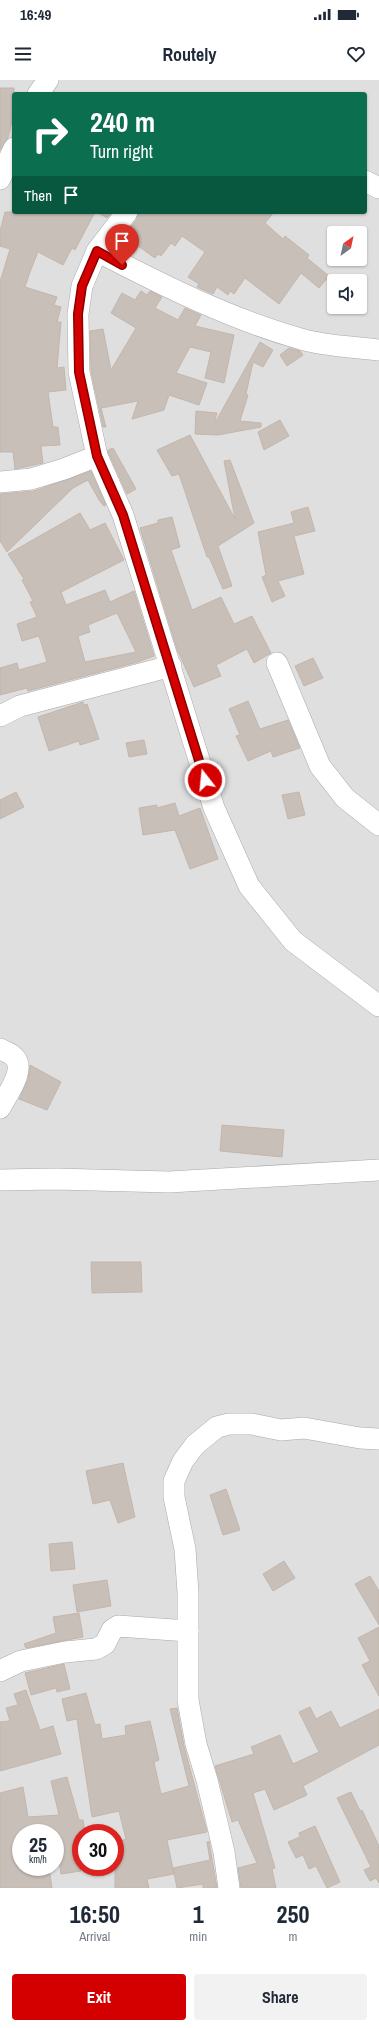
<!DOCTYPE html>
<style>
body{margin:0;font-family:"Archivo Narrow",sans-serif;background:#f2f2f3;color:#1f2937;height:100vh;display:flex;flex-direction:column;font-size:15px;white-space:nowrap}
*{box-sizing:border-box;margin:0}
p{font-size:13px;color:#747a83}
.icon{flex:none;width:22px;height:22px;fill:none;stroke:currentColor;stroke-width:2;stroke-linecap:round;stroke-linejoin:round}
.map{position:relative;height:1808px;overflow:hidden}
.details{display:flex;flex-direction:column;background:#fff;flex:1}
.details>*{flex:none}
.guide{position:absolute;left:12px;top:12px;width:355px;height:122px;border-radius:4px;box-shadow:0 1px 3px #0004;background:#0b6e4f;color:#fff;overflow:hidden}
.needle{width:26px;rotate:33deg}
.fabs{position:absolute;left:327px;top:146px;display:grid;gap:8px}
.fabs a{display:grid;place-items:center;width:40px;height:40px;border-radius:4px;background:#fff;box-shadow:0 1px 3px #0004;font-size:20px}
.speed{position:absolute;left:12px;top:1744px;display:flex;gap:8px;font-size:20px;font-weight:700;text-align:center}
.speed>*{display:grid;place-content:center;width:52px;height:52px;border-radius:50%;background:#fff;box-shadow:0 1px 3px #0004;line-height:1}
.speed small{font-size:10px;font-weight:400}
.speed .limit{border:6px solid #d22;background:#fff;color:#111}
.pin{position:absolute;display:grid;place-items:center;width:34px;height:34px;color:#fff;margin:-41px -17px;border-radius:50% 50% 50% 0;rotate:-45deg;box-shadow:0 0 4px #0007}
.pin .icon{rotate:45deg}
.me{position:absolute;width:44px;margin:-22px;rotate:344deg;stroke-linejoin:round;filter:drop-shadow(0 0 3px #0008)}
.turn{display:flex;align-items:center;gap:14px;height:84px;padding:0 12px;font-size:18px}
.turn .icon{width:52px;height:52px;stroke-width:2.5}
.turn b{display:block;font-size:28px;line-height:34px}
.then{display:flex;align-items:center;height:38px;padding:0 12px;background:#0003;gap:8px;font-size:15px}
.eta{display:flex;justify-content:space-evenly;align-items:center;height:68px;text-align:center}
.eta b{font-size:24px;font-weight:700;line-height:28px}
.button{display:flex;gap:8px;margin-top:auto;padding:8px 12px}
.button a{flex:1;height:46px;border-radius:4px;background:#d40000;color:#fff;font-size:16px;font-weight:700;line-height:46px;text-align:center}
.button a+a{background:#f2f2f3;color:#1f2937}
.status{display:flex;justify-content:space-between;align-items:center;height:28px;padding:0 20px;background:#fff;direction:ltr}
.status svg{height:11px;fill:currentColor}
header{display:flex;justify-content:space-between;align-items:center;height:52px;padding:0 12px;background:#fff;font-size:18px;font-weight:700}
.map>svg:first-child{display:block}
</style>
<div class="status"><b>16:49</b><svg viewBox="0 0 49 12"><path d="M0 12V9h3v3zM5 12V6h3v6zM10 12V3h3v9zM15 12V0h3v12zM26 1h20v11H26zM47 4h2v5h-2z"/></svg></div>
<header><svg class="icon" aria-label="menu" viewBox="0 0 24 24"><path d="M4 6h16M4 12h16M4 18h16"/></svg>Routely<svg class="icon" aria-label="heart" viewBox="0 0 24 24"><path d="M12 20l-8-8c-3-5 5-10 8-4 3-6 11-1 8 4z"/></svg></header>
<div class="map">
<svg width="379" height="1808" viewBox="0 0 379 1808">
<rect width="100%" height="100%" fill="#f2efe9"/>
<path fill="#e0dfdf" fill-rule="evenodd" d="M 0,0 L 379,0 L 379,1808 L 0,1808 ZM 14,14 L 365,14 L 365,132 L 14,132 ZM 334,153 L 360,153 L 360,179 L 334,179 ZM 334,201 L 360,201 L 360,227 L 334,227 ZM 21,1753 L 55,1753 L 55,1787 L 21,1787 ZM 81,1753 L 115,1753 L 115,1787 L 81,1787 Z"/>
<g fill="#c7bfb8" stroke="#c4b6ab" fill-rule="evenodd">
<path d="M 0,8 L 14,8 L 14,32 L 8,58 L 0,70 Z"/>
<path d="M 5,132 L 95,132 L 75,170 L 72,168 L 63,185 L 38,172 L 30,192 L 25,207 L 57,217 L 54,225 L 61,227 L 57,242 L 61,242 L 57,288 L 64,287 L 66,310 L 48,312 L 53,347 L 58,347 L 60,365 L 41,366 L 43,383 L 15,389 L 13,372 L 0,372 L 0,202 L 10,169 L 0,166 L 0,151 Z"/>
<path d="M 97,132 L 112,132 L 107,138 Z"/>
<path d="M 139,132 L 274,132 L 265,143 L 283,159 L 285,156 L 309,175 L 307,178 L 329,196 L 319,208 L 301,193 L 279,224 L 245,198 L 234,214 L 230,211 L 228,215 L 217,207 L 213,214 L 197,207 L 199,204 L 188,197 L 205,172 L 182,156 L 175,166 L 171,163 L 161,176 L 158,174 L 155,178 L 138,166 L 134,171 L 120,161 L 137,139 Z"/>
<path d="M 141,211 L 147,215 L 150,211 L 162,217 L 155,228 L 178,240 L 185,228 L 201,235 L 195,246 L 234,255 L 224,303 L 205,298 L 211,272 L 190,267 L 176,293 L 207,303 L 199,325 L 169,315 L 164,330 L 132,339 L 138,321 L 101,328 L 106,347 L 103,347 L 91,291 L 90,251 L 103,249 L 111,290 L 136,248 L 111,233 L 122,213 L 135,220 Z"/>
<path d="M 260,262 L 273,270 L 263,287 L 253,282 L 246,314 L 248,315 L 240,341 L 261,343 L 261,347 L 218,355 L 195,354 L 196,331 L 217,333 L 215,340 L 216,341 Z"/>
<path d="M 289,268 L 300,271 L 303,275 L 287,286 L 280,275 Z"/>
<path d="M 280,340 L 289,356 L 264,370 L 258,352 Z"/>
<path d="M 190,355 L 235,439 L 224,381 L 230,380 L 254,443 L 218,466 L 232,506 L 223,509 L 209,477 L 207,477 L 179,394 L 172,396 L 157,370 Z"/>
<path d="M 113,368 L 136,409 L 127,414 L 108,372 L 108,370 Z"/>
<path d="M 91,391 L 106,425 L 104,426 L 99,420 L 88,400 L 73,408 L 7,472 L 0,461 L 0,414 L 34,411 Z"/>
<path d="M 308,427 L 315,451 L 294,456 L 304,494 L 278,501 L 285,516 L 272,522 L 262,497 L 266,495 L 258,452 L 294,443 L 291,432 Z"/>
<path d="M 80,433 L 90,450 L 105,443 L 124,480 L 61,512 L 66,525 L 105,510 L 110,522 L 134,511 L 154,576 L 138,582 L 28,611 L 27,608 L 0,615 L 0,588 L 17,583 L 19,590 L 47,582 L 39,556 L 22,561 L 17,544 L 37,537 L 30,522 L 33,521 L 22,500 L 24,499 L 8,474 ZM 117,533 L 136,572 L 85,582 L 78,556 L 90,552 L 88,545 Z"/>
<path d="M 172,437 L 180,467 L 171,470 L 192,530 L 221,517 L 234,544 L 252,536 L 271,573 L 254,583 L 247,569 L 216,585 L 221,596 L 194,607 L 177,569 L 140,448 L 158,443 L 158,440 Z"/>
<path d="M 313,578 L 323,598 L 304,606 L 295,586 Z"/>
<path d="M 248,621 L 260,649 L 288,640 L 300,668 L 273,677 L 271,671 L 248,681 L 236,656 L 240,655 L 229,629 Z"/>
<path d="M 83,622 L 84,625 L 87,624 L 99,659 L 80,665 L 79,661 L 49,671 L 38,637 Z"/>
<path d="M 144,660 L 147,674 L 129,677 L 126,663 Z"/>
<path d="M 16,712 L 24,727 L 0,739 L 0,720 Z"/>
<path d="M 299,712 L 305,735 L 288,739 L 282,715 Z"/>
<path d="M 175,723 L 179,736 L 200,728 L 218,779 L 190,789 L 175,750 L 143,755 L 139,728 L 157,725 L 157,728 Z"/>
<path d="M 30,985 L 61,1002 L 47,1030 L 19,1019 L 28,999 Z"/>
<path d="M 222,1045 L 284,1050 L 282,1077 L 220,1071 Z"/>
<path d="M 91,1182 L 141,1182 L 142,1212 L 92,1213 Z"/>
<path d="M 123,1383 L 135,1437 L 118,1443 L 110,1420 L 93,1424 L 86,1391 Z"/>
<path d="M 226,1409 L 240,1450 L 223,1455 L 210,1415 Z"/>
<path d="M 72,1462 L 75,1489 L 51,1491 L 49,1464 Z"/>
<path d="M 284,1481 L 295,1498 L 273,1511 L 263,1494 Z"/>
<path d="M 370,1496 L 379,1511 L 379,1545 L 355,1504 Z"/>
<path d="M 107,1500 L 111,1526 L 77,1532 L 73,1505 Z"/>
<path d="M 79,1533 L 83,1557 L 26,1568 L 24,1564 L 56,1553 L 53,1537 Z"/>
<path d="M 379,1547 L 379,1616 L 362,1585 L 370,1581 L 358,1558 Z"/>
<path d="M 64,1584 L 70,1609 L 57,1612 L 56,1608 L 31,1615 L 25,1593 Z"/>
<path d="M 26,1610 L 40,1650 L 53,1646 L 61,1674 L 0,1691 L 0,1642 L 10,1641 L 6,1628 L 18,1625 L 14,1614 Z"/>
<path d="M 86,1613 L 95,1645 L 100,1644 L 102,1659 L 126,1655 L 125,1646 L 150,1641 L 159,1680 L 154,1682 L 161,1714 L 189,1706 L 170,1629 L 177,1628 L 184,1666 L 207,1752 L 167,1760 L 174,1794 L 147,1799 L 149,1808 L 115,1808 L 115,1763 L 126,1759 L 119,1731 L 92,1737 L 77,1639 L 67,1641 L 62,1619 Z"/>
<path d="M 310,1627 L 316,1639 L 331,1631 L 340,1648 L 379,1629 L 379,1665 L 303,1706 L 307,1715 L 274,1730 L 265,1709 L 253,1713 L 275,1788 L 272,1789 L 276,1808 L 241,1808 L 238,1788 L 257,1783 L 238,1740 L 232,1742 L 215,1686 L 254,1674 L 251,1667 L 280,1655 L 293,1684 L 319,1672 L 299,1632 Z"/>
<path d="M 67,1697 L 79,1740 L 83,1740 L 85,1753 L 81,1753 L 81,1761 L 78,1762 L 81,1775 L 81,1791 L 61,1794 L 55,1753 L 21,1753 L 21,1787 L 49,1787 L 52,1808 L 0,1808 L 0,1713 L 23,1707 L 28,1737 L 59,1735 L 51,1701 Z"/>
<path d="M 351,1712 L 360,1731 L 362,1730 L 379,1766 L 379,1803 L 376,1798 L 370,1801 L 364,1790 L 371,1787 L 337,1718 Z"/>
<path d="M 315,1746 L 340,1802 L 327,1808 L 316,1786 L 309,1789 L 303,1775 L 296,1778 L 288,1762 L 300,1757 L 299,1753 Z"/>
<path d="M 209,1761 L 217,1808 L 203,1808 L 203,1804 L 177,1808 L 173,1788 L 210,1780 L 207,1762 Z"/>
</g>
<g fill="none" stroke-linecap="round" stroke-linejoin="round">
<defs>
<g id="minor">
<path d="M 38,14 L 48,0"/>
<path d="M 0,99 L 14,68"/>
<path d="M 365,101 L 379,108"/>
<path d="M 127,132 L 97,171 L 82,206 L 78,234 L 79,292 L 97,376 L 123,435 L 214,728 L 249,806 L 293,861 L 379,926"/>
<path d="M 97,171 C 162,205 230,239 301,259 C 323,266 355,267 379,270"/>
<path d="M 0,402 L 31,399 L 64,389 L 97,376"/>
<path d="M 277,583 L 320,686 L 345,718 L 379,745"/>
<path d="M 0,636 L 20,626 L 171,586"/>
<path d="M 0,969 C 4,971 11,973 14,977 C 27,989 6,1016 0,1028"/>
<path d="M 0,1100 L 55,1099 L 169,1102 L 379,1090"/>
<path d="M 0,1591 L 21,1581 L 65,1572 L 96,1569 L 105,1564 L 112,1550 L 118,1546 L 188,1551"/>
<path d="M 229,1808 L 224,1772 L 207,1700 L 196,1664 L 188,1620 L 188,1513 L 185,1469 L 174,1417 L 174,1401 L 183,1381 L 195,1365 L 217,1347 L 229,1344 L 252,1344 L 281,1350 L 304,1348 L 360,1358 L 379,1359"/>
</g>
</defs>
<use href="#minor" stroke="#a9a9a9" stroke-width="22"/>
<use href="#minor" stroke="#fff" stroke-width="21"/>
</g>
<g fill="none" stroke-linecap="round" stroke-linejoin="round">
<defs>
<path id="route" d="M 122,185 L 97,171 L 82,206 L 78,234 L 79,292 L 97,376 L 123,435 L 205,700"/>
</defs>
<use href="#route" stroke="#8a0000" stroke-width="10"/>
<use href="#route" stroke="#d40000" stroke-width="7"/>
</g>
</svg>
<div class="fabs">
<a><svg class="needle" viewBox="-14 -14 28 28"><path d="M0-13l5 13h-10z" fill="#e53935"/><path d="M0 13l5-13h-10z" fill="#747a83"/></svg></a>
<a><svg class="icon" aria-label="sound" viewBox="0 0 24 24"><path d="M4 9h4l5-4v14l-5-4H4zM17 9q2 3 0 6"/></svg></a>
</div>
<div class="speed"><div>25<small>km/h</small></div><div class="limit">30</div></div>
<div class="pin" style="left:122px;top:185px;background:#d93025"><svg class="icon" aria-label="arrive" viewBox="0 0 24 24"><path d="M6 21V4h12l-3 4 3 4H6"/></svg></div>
<svg class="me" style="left:205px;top:700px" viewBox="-20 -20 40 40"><circle r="17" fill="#d40000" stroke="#fff" stroke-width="3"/><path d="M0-11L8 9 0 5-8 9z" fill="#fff"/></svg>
<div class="guide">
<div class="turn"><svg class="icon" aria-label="right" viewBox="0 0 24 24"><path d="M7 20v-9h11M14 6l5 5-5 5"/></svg><div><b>240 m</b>Turn right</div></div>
<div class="then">Then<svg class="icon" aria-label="arrive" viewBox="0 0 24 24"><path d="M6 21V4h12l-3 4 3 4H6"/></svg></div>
</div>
</div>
<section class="details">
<div class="eta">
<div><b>16:50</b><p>Arrival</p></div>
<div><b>1</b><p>min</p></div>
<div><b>250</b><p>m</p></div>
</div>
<div class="button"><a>Exit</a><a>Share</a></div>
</section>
